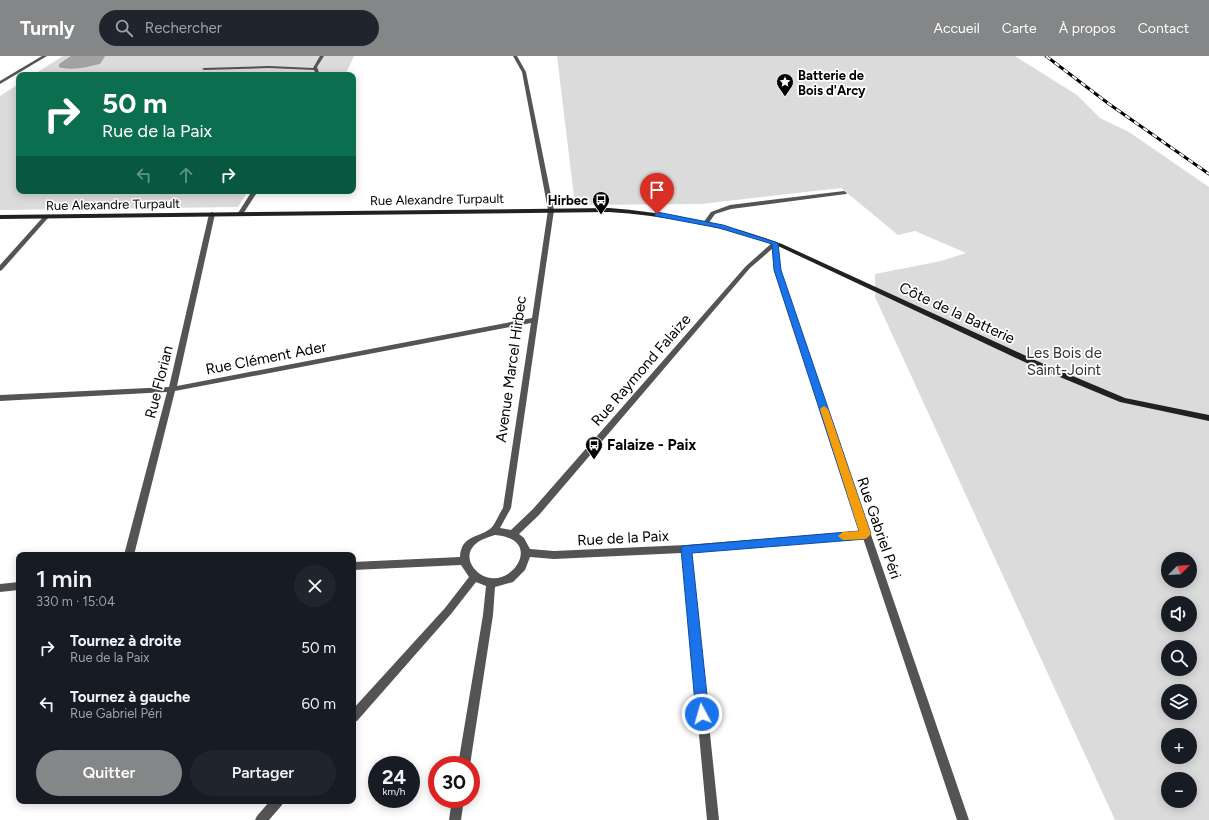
<!DOCTYPE html>
<html lang="fr">
<meta charset="utf-8">
<style>
body{margin:0;font-family:Figtree,sans-serif;background:#20242c;color:#f1f3f6;height:100vh;display:flex;flex-direction:column;font-size:15px;white-space:nowrap}
*{box-sizing:border-box;margin:0}
p{font-size:13px;color:#9ea1a6}
.icon{flex:none;width:22px;height:22px;fill:none;stroke:currentColor;stroke-width:2;stroke-linecap:round;stroke-linejoin:round}
.map{position:relative;flex:1;overflow:hidden}
.sheet{position:absolute;left:16px;top:496px;width:340px;height:252px;display:flex;flex-direction:column;background:#171b24;border-radius:8px;box-shadow:0 2px 10px #0003}
.sheet>*{flex:none}
.hud{position:absolute;left:16px;top:16px;width:340px;height:122px;border-radius:8px;box-shadow:0 2px 10px #0003;background:#0b6e4f;color:#fff;overflow:hidden}
.needle{width:26px;rotate:66deg}
.tools{position:absolute;left:1161px;top:496px;display:grid;gap:8px}
.tools a{display:grid;place-items:center;width:36px;height:36px;border-radius:50%;background:#171b24;box-shadow:0 2px 10px #0003;font-size:20px}
.speed{position:absolute;left:368px;top:700px;display:flex;gap:8px;font-size:20px;font-weight:700;text-align:center}
.speed>*{display:grid;place-content:center;width:52px;height:52px;border-radius:50%;background:#171b24;box-shadow:0 2px 10px #0003;line-height:1}
.speed small{font-size:10px;font-weight:400}
.speed .limit{border:6px solid #d22;background:#fff;color:#111}
.pin{position:absolute;display:grid;place-items:center;width:34px;height:34px;color:#fff;margin:-41px -17px;border-radius:50% 50% 50% 0;rotate:-45deg;box-shadow:0 0 4px #0007}
.pin .icon{rotate:45deg}
.me{position:absolute;width:44px;margin:-22px;rotate:354deg;stroke-linejoin:round;filter:drop-shadow(0 0 3px #0008)}
.turn{display:flex;align-items:center;gap:14px;height:84px;padding:0 20px;font-size:18px}
.turn .icon{width:52px;height:52px;stroke-width:2.5}
.turn b{display:block;font-size:28px;line-height:34px}
.lanes{display:flex;align-items:center;height:38px;padding:0 20px;background:#0003;justify-content:center;gap:20px;direction:ltr}
.lanes .off{opacity:.35}
.round{display:grid;place-items:center;flex:none;width:42px;height:42px;border-radius:21px;background:#20242c}
.summary{display:flex;align-items:center;justify-content:space-between;height:68px;padding:0 20px}
h1{font-size:24px;font-weight:600;line-height:30px}
.primary-button{display:flex;gap:8px;margin-top:auto;padding:8px 20px}
.primary-button a{flex:1;height:46px;border-radius:24px;background:#858687;color:#fff;font-size:16px;font-weight:600;line-height:46px;text-align:center}
.primary-button a+a{background:#20242c;color:#f1f3f6}
ul{padding:0;list-style:none}
li{display:flex;align-items:center;gap:12px;height:56px;padding:0 20px}
li div{flex:1}
li b{display:block;font-size:15px}
li em{font-style:normal}
header{display:flex;align-items:center;gap:24px;box-sizing:border-box;height:56px;padding:0 20px;background:#858687;color:#fff}
header strong{font-size:19px}
nav{display:flex;gap:22px;margin-inline-start:auto;font-size:14px}
.search{width:280px;height:36px;background:#20242c;display:flex;align-items:center;gap:10px;box-sizing:border-box;padding:0 14px;border-radius:22px;color:#9ea1a6;font-size:15px}
.map>svg:first-child{display:block}
</style>
<header>
<strong>Turnly</strong>
<div class="search"><svg class="icon" aria-label="search" viewBox="0 0 24 24"><circle cx="10" cy="10" r="6"/><path d="M15 15l6 6"/></svg>Rechercher</div>
<nav><a>Accueil</a><a>Carte</a><a>À propos</a><a>Contact</a></nav>
</header>
<div class="map">
<svg width="1209" height="764" viewBox="0 0 1209 764">
<rect width="100%" height="100%" fill="#fff"/>
<g fill="#dbdbdb" fill-rule="evenodd">
<path d="M 63,0 L 354,0 L 345,19 L 33,19 Z"/>
<path d="M 557,0 L 1015,0 L 1077,39 L 1100,62 L 1129,76 L 1209,131 L 1209,764 L 1115,764 L 875,241 L 875,218 L 941,205 L 966,197 L 915,175 L 898,179 L 841,132 L 701,148 L 575,149 ZM 1168,503 L 1190,503 L 1190,525 L 1168,525 ZM 1168,547 L 1190,547 L 1190,569 L 1168,569 ZM 1168,591 L 1190,591 L 1190,613 L 1168,613 ZM 1168,635 L 1190,635 L 1190,657 L 1168,657 ZM 1168,679 L 1190,679 L 1190,701 L 1168,701 ZM 1168,723 L 1190,723 L 1190,745 L 1168,745 Z"/>
<path d="M 19,28 L 19,135 L 248,135 L 238,151 L 0,154 L 0,40 Z"/>
</g>
<path fill="#a2a2a2" d="M 71,0 L 105,0 L 100,8 C 87,11 72,15 59,11 L 59,8 Z"/>
<g fill="none" stroke-linecap="round" stroke-linejoin="round">
<g fill="#545454" fill-rule="evenodd">
<path d="M 42,0 L 47,0 L 0,28 L 0,25 Z"/>
<path d="M 320,0 L 324,0 L 317,11 L 320,19 L 316,19 L 314,14 L 269,12 L 204,14 L 202,13 L 204,12 L 269,10 L 313,12 Z"/>
<path d="M 513,0 L 517,0 L 526,16 L 554,154 L 511,452 L 500,472 L 511,474 L 533,453 L 746,210 L 773,186 L 777,186 L 780,214 L 969,764 L 957,764 L 863,482 L 691,496 L 719,764 L 707,764 L 682,497 L 554,503 L 530,501 L 525,514 L 513,526 L 495,531 L 493,559 L 470,709 L 458,709 L 483,559 L 486,530 L 476,526 L 451,558 L 357,665 L 353,666 L 353,653 L 445,552 L 469,521 L 461,509 L 353,514 L 353,506 L 460,501 C 461,480 477,482 490,473 C 495,469 499,458 503,452 L 531,267 L 175,335 L 134,499 L 124,499 L 167,336 L 0,345 L 0,339 L 169,331 L 209,158 L 212,156 L 215,158 L 177,330 L 532,262 L 548,154 L 522,16 ZM 772,193 L 774,214 L 861,475 L 686,489 L 554,495 L 530,493 L 524,482 L 519,478 L 539,459 L 750,212 ZM 495,479 C 547,483 509,538 480,518 C 469,510 464,496 478,486 C 482,483 489,481 495,479 Z"/>
<path d="M 252,135 L 258,135 L 243,158 L 239,158 L 238,157 Z"/>
<path d="M 844,135 L 847,137 L 846,138 L 731,153 L 715,158 L 708,168 L 704,168 L 703,167 L 711,156 L 730,149 Z"/>
<path d="M 46,159 L 48,160 L 48,162 L 2,214 L 0,215 L 0,209 L 44,160 Z"/>
<path d="M 19,526 L 19,534 L 0,536 L 0,528 Z"/>
<path d="M 452,743 L 464,743 L 461,764 L 449,764 Z"/>
<path d="M 270,745 L 284,745 L 282,749 L 269,764 L 255,764 L 257,760 Z"/>
</g>
<path fill="#212121" fill-rule="evenodd" d="M 609,152 C 669,157 726,167 782,188 L 1037,305 L 1125,342 L 1209,359 L 1209,365 L 1120,346 L 1031,309 L 778,190 C 723,170 667,160 609,156 L 0,163 L 0,159 Z"/>
<defs>
<path id="rail" d="M 1046,0 L 1109,48 L 1209,118"/>
</defs>
<use href="#rail" stroke="#000" stroke-width="3"/>
<use href="#rail" stroke="#fff" stroke-width="2" stroke-dasharray="5.5" stroke-linecap="butt"/>
</g>
<path fill="#1a73e8" stroke="#114b97" d="M 657,156 L 723,169 L 778,187 L 781,214 L 871,478 L 866,483 L 692,497 L 709,658 L 707,663 L 702,665 L 698,663 L 696,658 L 681,493 L 682,490 L 859,475 L 774,214 L 772,188 L 719,172 L 655,160 L 655,157 Z"/>
<path fill="#f59e0b" d="M 824,350 L 828,353 L 871,478 L 866,483 L 843,484 L 838,480 L 843,476 L 859,475 L 820,353 Z"/>
<defs>
<symbol id="sight-pin" viewBox="-11 -11 22 30"><path d="M0 17L-7.5 6A9.5 9.5 0 1 1 7.5 6Z" fill="#000" stroke="#fff"/><path d="M0-6L1.8-2.2L6-1.7L2.9 1.2L3.7 5.4L0 3.3L-3.7 5.4L-2.9 1.2L-6-1.7L-1.8-2.2Z" fill="#fff"/></symbol>
<symbol id="bus-pin" viewBox="-11 -11 22 30"><path d="M0 17L-7.5 6A9.5 9.5 0 1 1 7.5 6Z" fill="#000" stroke="#fff"/><path d="M-5-6H5V4H4V6H2V4H-2V6H-4V4H-5ZM-3.5-4V0h7V-4ZM-3.5 1.2v1.5H-2V1.2ZM2 1.2v1.5H3.5V1.2Z" fill="#fff"/></symbol>
</defs>
<g fill-rule="evenodd">
<use href="#sight-pin" x="775" y="16" width="20" height="27"/>
<use href="#bus-pin" x="591" y="134" width="20" height="27"/>
<use href="#bus-pin" x="584" y="379" width="20" height="27"/>
</g>
<g text-anchor="middle" stroke-width="3.5" stroke-linejoin="round" paint-order="stroke">
<g font-size="13" font-weight="bold" fill="#000" stroke="#fff" text-anchor="start">
<text x="798" y="24">Batterie de<tspan x="798" dy="15">Bois d'Arcy</tspan></text>
<text x="588" y="149" text-anchor="end">Hirbec</text>
</g>
<g font-size="13" fill="#000" stroke="#fff">
<text transform="translate(437 143) rotate(-1)" y="5">Rue Alexandre Turpault</text>
<text transform="translate(113 148) rotate(-1)" y="5">Rue Alexandre Turpault</text>
</g>
<g font-size="15" fill="#000" stroke="#fff">
<text transform="translate(957 257) rotate(25)" y="5">Côte de la Batterie</text>
<text transform="translate(266 302) rotate(-11)" y="5">Rue Clément Ader</text>
<text transform="translate(511 313) rotate(-82)" y="5">Avenue Marcel Hirbec</text>
<text transform="translate(641 314) rotate(-49)" y="5">Rue Raymond Falaize</text>
<text transform="translate(159 326) rotate(-76)" y="5">Rue Florian</text>
<text transform="translate(879 472) rotate(71)" y="5">Rue Gabriel Péri</text>
<text transform="translate(623 482) rotate(-3)" y="5">Rue de la Paix</text>
</g>
<g font-size="15" fill="#323232" stroke="#fff">
<text x="1064" y="302">Les Bois de<tspan x="1064" dy="17">Saint-Joint</tspan></text>
</g>
<g font-size="15" font-weight="bold" fill="#000" stroke="#fff" text-anchor="start">
<text x="607" y="394">Falaize - Paix</text>
</g>
</g>
</svg>
<div class="tools">
<a><svg class="needle" viewBox="-14 -14 28 28"><path d="M0-13l5 13h-10z" fill="#e53935"/><path d="M0 13l5-13h-10z" fill="#9ea1a6"/></svg></a>
<a><svg class="icon" aria-label="sound" viewBox="0 0 24 24"><path d="M4 9h4l5-4v14l-5-4H4zM17 9q2 3 0 6"/></svg></a>
<a><svg class="icon" aria-label="search" viewBox="0 0 24 24"><circle cx="10" cy="10" r="6"/><path d="M15 15l6 6"/></svg></a>
<a><svg class="icon" aria-label="layers" viewBox="0 0 24 24"><path d="M12 4l9 5-9 5-9-5zM3 14l9 5 9-5"/></svg></a>
<a>+</a>
<a>−</a>
</div>
<div class="speed"><div>24<small>km/h</small></div><div class="limit">30</div></div>
<div class="pin" style="left:657px;top:158px;background:#d93025"><svg class="icon" aria-label="arrive" viewBox="0 0 24 24"><path d="M6 21V4h12l-3 4 3 4H6"/></svg></div>
<svg class="me" style="left:702px;top:658px" viewBox="-20 -20 40 40"><circle r="17" fill="#1a73e8" stroke="#fff" stroke-width="3"/><path d="M0-11L8 9 0 5-8 9z" fill="#fff"/></svg>
<div class="hud">
<div class="turn"><svg class="icon" aria-label="right" viewBox="0 0 24 24"><path d="M7 20v-9h11M14 6l5 5-5 5"/></svg><div><b>50 m</b>Rue de la Paix</div></div>
<div class="lanes"><svg class="icon off" aria-label="left" viewBox="0 0 24 24"><path d="M17 20v-9H6M10 6l-5 5 5 5"/></svg><svg class="icon off" aria-label="ahead" viewBox="0 0 24 24"><path d="M12 20V5M6 11l6-6 6 6"/></svg><svg class="icon" aria-label="right" viewBox="0 0 24 24"><path d="M7 20v-9h11M14 6l5 5-5 5"/></svg></div>
</div>
<section class="sheet">
<div class="summary"><div><h1>1 min</h1><p>330 m · 15:04</p></div><a class="round"><svg class="icon" aria-label="close" viewBox="0 0 24 24"><path d="M6 6l12 12M18 6L6 18"/></svg></a></div>
<ul>
<li><svg class="icon" aria-label="right" viewBox="0 0 24 24"><path d="M7 20v-9h11M14 6l5 5-5 5"/></svg><div><b>Tournez à droite</b><p>Rue de la Paix</p></div><em>50 m</em></li>
<li><svg class="icon" aria-label="left" viewBox="0 0 24 24"><path d="M17 20v-9H6M10 6l-5 5 5 5"/></svg><div><b>Tournez à gauche</b><p>Rue Gabriel Péri</p></div><em>60 m</em></li>
</ul>
<div class="primary-button"><a>Quitter</a><a>Partager</a></div>
</section>
</div>
